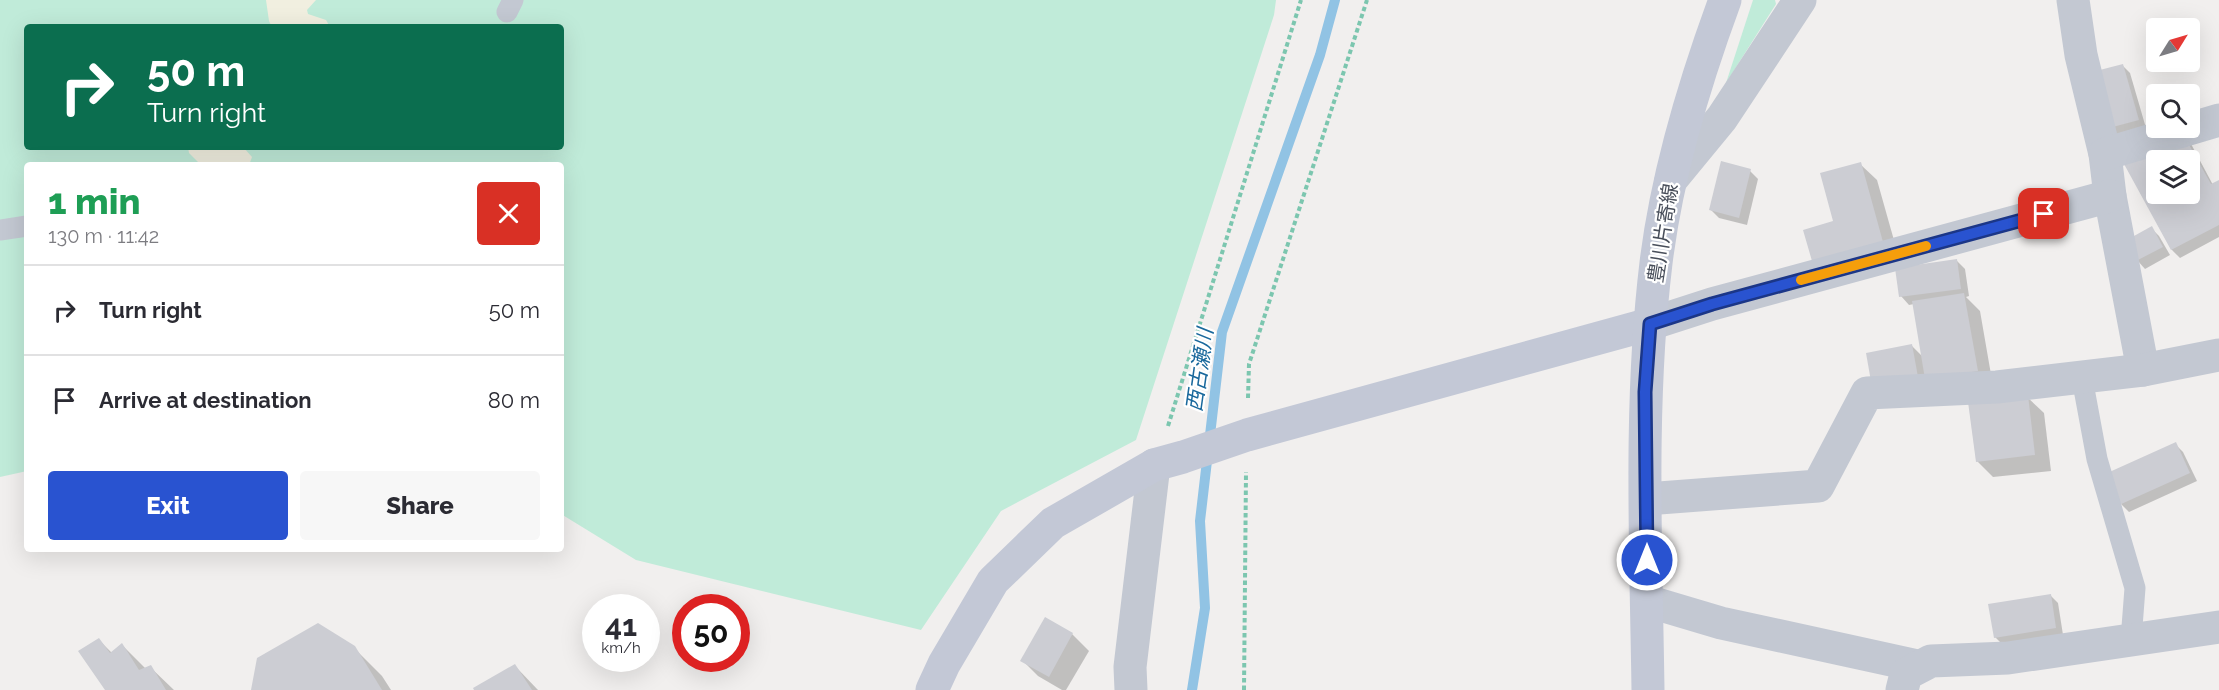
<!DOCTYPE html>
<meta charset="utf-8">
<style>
body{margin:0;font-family:Raleway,"Noto Sans JP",sans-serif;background:#f7f7f7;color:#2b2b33;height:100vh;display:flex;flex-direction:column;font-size:22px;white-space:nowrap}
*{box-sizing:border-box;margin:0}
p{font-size:20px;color:#7c7c81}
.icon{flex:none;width:33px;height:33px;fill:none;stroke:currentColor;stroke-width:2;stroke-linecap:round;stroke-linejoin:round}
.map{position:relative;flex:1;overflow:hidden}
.details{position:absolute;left:24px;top:162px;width:540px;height:390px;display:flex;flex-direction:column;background:#fff;border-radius:6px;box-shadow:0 6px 24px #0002}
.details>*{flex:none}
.hud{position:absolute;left:24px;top:24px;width:540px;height:126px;border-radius:6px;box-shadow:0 6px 24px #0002;background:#0b6e4f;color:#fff;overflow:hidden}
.needle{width:39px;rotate:53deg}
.buttons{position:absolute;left:2146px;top:18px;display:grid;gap:12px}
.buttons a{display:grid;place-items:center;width:54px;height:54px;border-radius:6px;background:#fff;box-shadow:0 6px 24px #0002;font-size:30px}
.speed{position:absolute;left:582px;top:594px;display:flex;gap:12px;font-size:30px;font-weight:700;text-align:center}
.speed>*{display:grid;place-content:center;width:78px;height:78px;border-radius:50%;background:#fff;box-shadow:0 6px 24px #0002;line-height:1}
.speed small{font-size:15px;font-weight:400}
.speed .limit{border:9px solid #d22;background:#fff;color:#111}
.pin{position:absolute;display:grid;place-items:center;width:51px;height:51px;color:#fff;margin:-26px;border-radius:12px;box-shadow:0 3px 9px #0006}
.me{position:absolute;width:66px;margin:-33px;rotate:0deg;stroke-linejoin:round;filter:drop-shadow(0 0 4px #0008)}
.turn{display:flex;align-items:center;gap:21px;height:126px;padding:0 24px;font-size:27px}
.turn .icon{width:78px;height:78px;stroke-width:2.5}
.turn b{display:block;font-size:42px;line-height:51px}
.round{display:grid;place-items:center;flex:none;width:63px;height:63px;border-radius:6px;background:#f7f7f7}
.overview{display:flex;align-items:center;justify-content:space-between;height:102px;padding:0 24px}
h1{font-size:36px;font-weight:800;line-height:45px;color:#1e9e55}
.button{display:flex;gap:12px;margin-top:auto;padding:12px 24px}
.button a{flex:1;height:69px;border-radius:6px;background:#2953d0;color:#fff;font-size:24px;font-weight:800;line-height:69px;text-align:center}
.button a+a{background:#f7f7f7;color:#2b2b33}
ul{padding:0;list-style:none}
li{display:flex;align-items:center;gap:18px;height:90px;padding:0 24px;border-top:2px solid #e1e1e2}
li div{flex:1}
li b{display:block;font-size:22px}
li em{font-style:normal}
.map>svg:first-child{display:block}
</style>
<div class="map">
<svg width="2219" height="690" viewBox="0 0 2219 690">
<rect width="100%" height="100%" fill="#f1efee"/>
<g fill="#c0ebd9" fill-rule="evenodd">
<path d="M 0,0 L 1276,0 L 1274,15 L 1136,440 L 1001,511 L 921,630 L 636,560 L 561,514 L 561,165 L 27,165 L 27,471 L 0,477 ZM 27,27 L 561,27 L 561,147 L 27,147 Z"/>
<path d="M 1753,0 L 1775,0 L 1776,4 L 1726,83 Z"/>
</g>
<g fill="#f1efe0">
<path d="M 266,0 L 316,0 L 307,10 L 308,14 L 326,20 L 330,27 L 272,27 L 269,21 Z"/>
<path d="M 188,147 L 244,148 L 252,157 L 249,165 L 201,165 L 189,153 Z"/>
</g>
<g fill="#0003" fill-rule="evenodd">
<path d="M 2122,65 L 2130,73 L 2146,128 L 2118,136 L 2110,127 Z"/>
<path d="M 2190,142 L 2213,185 L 2219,182 L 2219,237 L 2180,258 L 2172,250 L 2126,165 ZM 2157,160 L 2190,160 L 2190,194 L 2157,194 Z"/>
<path d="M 1860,164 L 1877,180 L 1899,258 L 1835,222 Z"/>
<path d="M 1750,171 L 1758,179 L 1747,225 L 1719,218 L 1711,210 Z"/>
<path d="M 2151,228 L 2159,236 L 2170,255 L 2145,269 L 2137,260 Z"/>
<path d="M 1957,261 L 1965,269 L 1969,296 L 1966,297 L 1980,311 L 1993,386 L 1882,394 L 1912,346 L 1923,357 L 1914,304 L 1909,305 L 1901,296 Z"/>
<path d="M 2027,397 L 2044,413 L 2051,471 L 1993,477 L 1977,461 Z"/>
<path d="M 2175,444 L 2183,452 L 2197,481 L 2129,512 L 2121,504 Z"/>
<path d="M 2050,595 L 2058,603 L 2063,635 L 2004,646 L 1995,637 Z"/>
<path d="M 1045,619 L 1072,634 L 1089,651 L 1066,690 L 1062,690 L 1038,676 L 1022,660 Z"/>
<path d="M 99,640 L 112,653 L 122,645 L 146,669 L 150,667 L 174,690 L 106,690 Z"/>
<path d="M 354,648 L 382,676 L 391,690 L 253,690 Z"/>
<path d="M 515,666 L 538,690 L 476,690 Z"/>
</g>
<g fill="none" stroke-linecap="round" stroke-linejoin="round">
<path stroke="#91c3e4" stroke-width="10" d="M 1192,690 L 1205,608 L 1200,521 L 1222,332 L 1320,55 L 1335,0"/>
</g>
<g fill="#cccdd3" fill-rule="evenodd">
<path d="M 2123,64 L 2139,120 L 2109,128 L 2092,72 Z"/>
<path d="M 2182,132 L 2211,184 L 2219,180 L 2219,225 L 2171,250 L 2124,164 ZM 2157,160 L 2190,160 L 2190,194 L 2157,194 Z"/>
<path d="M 1721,161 L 1751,169 L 1739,218 L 1709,210 Z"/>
<path d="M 1861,162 L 1883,242 L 1812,261 L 1803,230 L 1833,221 L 1820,173 Z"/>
<path d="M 2152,226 L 2163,247 L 2136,261 L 2125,241 Z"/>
<path d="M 1957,259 L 1961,289 L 1899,297 L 1895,268 Z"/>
<path d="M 1964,293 L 1978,371 L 1925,379 L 1912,301 Z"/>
<path d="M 1912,344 L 1918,377 L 1872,387 L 1866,353 Z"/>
<path d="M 2028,395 L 2035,455 L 1976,462 L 1968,402 Z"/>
<path d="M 2176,442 L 2190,473 L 2119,505 L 2105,474 Z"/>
<path d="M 2051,594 L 2056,628 L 1994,638 L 1988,604 Z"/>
<path d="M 1045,617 L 1073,633 L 1049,677 L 1020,661 Z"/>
<path d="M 318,623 L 355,646 L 382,690 L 251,690 L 257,658 Z"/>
<path d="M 99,638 L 110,653 L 122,643 L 139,670 L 151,665 L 166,690 L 105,690 L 78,651 Z"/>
<path d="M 515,664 L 532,690 L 474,690 L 473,688 Z"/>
</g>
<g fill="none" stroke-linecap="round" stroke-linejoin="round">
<g stroke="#7cc6af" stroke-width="4" stroke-dasharray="4.5 3" stroke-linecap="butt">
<path d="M 1248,398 L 1249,364 L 1367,0"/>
<path d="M 1168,426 L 1301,0"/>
<path d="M 1244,690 L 1246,472"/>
</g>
<g stroke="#c3c8d2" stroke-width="21">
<path d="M 507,12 L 513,0"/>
<path d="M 0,230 L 27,226"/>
<path d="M 2082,378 L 2097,459 L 2135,588 L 2131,640"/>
</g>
<g stroke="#c3c8d2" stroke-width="33">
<path d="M 2073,0 L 2081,55 L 2105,154 L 2110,196 L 2143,370"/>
<path d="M 2105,154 L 2219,120"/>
<path d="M 1671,180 L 1722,118 L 1800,0"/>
<path d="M 1650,324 L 1712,304 L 2110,196"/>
<path d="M 1646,499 L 1818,486 L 1867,393 L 1997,387 L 2143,370 L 2219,355"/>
<path d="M 1647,601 L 1721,623 L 1918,666"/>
<path d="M 1131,690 L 1130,667 L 1154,465"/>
<path d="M 1902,690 L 1906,674 L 1931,661 L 2008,658 L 2219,627"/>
</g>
<g stroke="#c3c8d6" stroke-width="33">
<path d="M 932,690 L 944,664 L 993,581 L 1053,523 L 1154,465 L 1183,457 L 1247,435 L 1650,324"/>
<path d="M 1648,690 C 1646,548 1639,404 1656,263 C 1667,173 1694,84 1725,0"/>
</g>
</g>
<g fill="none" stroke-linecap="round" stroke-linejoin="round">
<defs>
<path id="route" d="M 1647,560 L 1645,392 L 1650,324 L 1712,304 L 2044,214"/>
</defs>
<use href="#route" stroke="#1b3687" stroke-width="15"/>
<use href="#route" stroke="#2953d0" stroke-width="10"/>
<path stroke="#f59e0b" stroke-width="10" d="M 1801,280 L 1926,246"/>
</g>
<g text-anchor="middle" stroke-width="4.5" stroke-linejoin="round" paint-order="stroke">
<g font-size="20" fill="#484e5a" stroke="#fff">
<text transform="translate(1663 233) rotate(-81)" y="7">豊川片寄線</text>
</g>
<g font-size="21" font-style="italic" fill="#19689c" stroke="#fff">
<text transform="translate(1200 370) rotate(-82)" y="7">西古瀬川</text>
</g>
</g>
</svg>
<div class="buttons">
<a><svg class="needle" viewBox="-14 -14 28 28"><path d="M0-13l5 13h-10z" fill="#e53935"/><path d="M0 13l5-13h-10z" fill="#7c7c81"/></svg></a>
<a><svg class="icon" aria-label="search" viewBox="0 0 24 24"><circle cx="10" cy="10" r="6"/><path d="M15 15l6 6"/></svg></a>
<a><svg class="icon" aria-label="layers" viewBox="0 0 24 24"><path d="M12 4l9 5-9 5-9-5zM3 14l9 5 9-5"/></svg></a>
</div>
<div class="speed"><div>41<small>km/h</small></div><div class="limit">50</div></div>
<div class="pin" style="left:2044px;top:214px;background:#d93025"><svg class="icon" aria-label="arrive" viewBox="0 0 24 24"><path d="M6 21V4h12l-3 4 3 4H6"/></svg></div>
<svg class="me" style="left:1647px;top:560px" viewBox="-20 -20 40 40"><circle r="17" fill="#2953d0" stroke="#fff" stroke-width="3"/><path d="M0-11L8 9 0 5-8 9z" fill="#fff"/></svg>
<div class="hud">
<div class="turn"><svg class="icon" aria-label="right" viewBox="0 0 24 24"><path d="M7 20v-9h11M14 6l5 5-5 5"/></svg><div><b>50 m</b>Turn right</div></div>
</div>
<section class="details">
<div class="overview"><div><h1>1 min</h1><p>130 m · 11:42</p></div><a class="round" style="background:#d93025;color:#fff"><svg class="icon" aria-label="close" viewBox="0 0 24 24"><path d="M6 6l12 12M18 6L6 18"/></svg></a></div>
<ul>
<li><svg class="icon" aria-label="right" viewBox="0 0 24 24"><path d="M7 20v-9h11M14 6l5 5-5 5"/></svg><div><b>Turn right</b></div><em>50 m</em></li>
<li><svg class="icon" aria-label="arrive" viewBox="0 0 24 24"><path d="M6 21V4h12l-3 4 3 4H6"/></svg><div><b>Arrive at destination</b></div><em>80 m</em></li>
</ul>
<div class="button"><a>Exit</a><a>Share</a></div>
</section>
</div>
